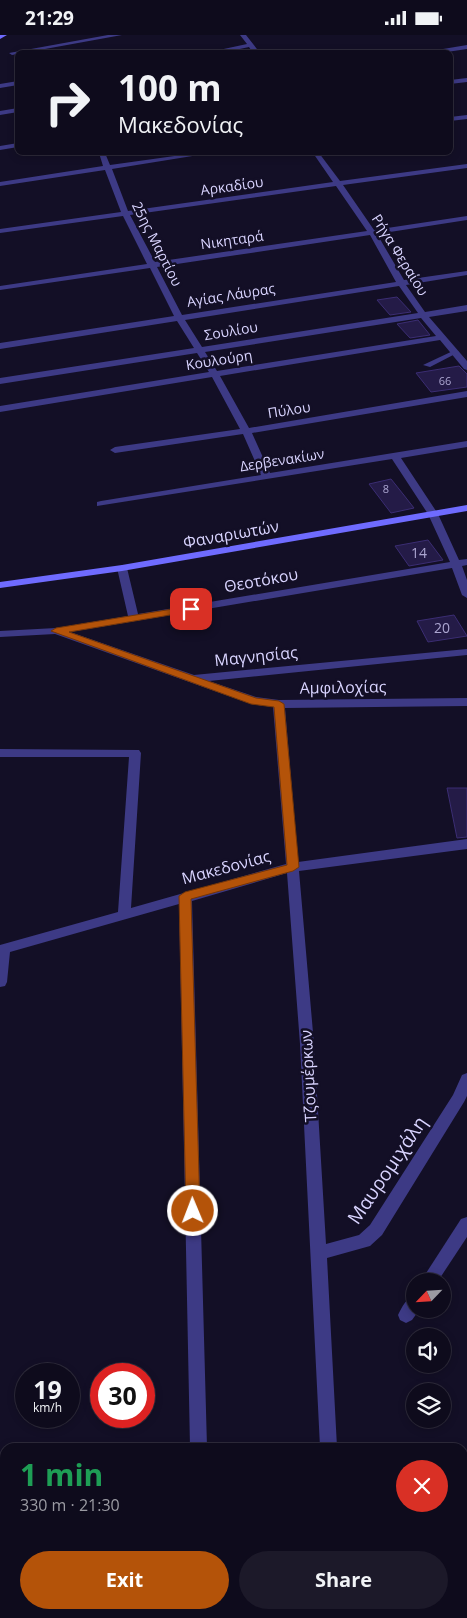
<!DOCTYPE html>
<meta charset="utf-8">
<style>
body{margin:0;font-family:"Open Sans",sans-serif;background:#1c1929;color:#f1f3f6;height:100vh;display:flex;flex-direction:column;font-size:19px;white-space:nowrap}
*{box-sizing:border-box;margin:0}
p{font-size:16px;color:#9b9ba3}
.icon{flex:none;width:28px;height:28px;fill:none;stroke:currentColor;stroke-width:2;stroke-linecap:round;stroke-linejoin:round}
.map{position:relative;flex:1;overflow:hidden}
.side{position:absolute;left:0px;top:1408px;width:468px;height:176px;display:flex;flex-direction:column;background:#0e0b1c;border-radius:15px 15px 0 0;box-shadow:0 2px 8px #0003,0 0 0 1px #2e2b3b}
.side>*{flex:none}
.banner{position:absolute;left:15px;top:15px;width:438px;height:105px;border-radius:8px;box-shadow:0 2px 8px #0003,0 0 0 1px #2e2b3b;background:#0e0b1c;color:#f1f3f6;overflow:hidden}
.needle{width:32px;rotate:245deg}
.controls{position:absolute;left:406px;top:1238px;display:grid;gap:10px}
.controls a{display:grid;place-items:center;width:45px;height:45px;border-radius:50%;background:#0e0b1c;box-shadow:0 2px 8px #0003,0 0 0 1px #2e2b3b;font-size:25px}
.speed{position:absolute;left:15px;top:1328px;display:flex;gap:10px;font-size:25px;font-weight:700;text-align:center}
.speed>*{display:grid;place-content:center;width:65px;height:65px;border-radius:50%;background:#0e0b1c;box-shadow:0 2px 8px #0003,0 0 0 1px #2e2b3b;line-height:1}
.speed small{font-size:12px;font-weight:400}
.speed .limit{border:8px solid #d22;background:#fff;color:#111}
.pin{position:absolute;display:grid;place-items:center;width:42px;height:42px;color:#fff;margin:-21px;border-radius:10px;box-shadow:0 2px 8px #0006}
.me{position:absolute;width:55px;margin:-28px;rotate:359deg;stroke-linejoin:round;filter:drop-shadow(0 0 4px #0008)}
.turn{display:flex;align-items:center;gap:18px;height:105px;padding:0 20px;font-size:22px}
.turn .icon{width:65px;height:65px;stroke-width:2.5}
.turn b{display:block;font-size:35px;line-height:42px}
.round{display:grid;place-items:center;flex:none;width:52px;height:52px;border-radius:26px;background:#1c1929}
.head{display:flex;align-items:center;justify-content:space-between;height:85px;padding:0 20px}
h1{font-size:30px;font-weight:700;line-height:38px;color:#1e9e55}
.button{display:flex;gap:10px;margin-top:auto;padding:10px 20px}
.button a{flex:1;height:58px;border-radius:30px;background:#b45309;color:#fff;font-size:20px;font-weight:700;line-height:58px;text-align:center}
.button a+a{background:#1c1929;color:#f1f3f6}
.status{display:flex;justify-content:space-between;align-items:center;height:35px;padding:0 25px;background:#0e0b1c;direction:ltr}
.status svg{height:14px;fill:currentColor}
.map>svg:first-child{display:block}
</style>
<div class="status"><b>21:29</b><svg viewBox="0 0 49 12"><path d="M0 12V9h3v3zM5 12V6h3v6zM10 12V3h3v9zM15 12V0h3v12zM26 1h20v11H26zM47 4h2v5h-2z"/></svg></div>
<div class="map">
<svg width="467" height="1583" viewBox="0 0 467 1583">
<rect width="100%" height="100%" fill="#130f26"/>
<g fill="#241b47" stroke="#3b2d73">
<path d="M 397,262 L 411,277 L 390,280 L 377,265 Z"/>
<path d="M 418,285 L 430,300 L 410,303 L 397,289 Z"/>
<path d="M 459,331 L 467,339 L 467,352 L 431,357 L 416,338 Z"/>
<path d="M 391,444 L 403,459 L 414,473 L 391,478 L 369,449 Z"/>
<path d="M 428,505 L 443,525 L 409,531 L 395,511 Z"/>
<path d="M 454,580 L 467,601 L 428,607 L 417,586 Z"/>
<path d="M 447,753 L 467,753 L 467,802 L 457,803 Z"/>
</g>
<g fill="none" stroke-linecap="round" stroke-linejoin="round">
<g fill="#3d3a85" fill-rule="evenodd">
<path d="M 455,315 L 459,317 L 457,318 L 430,332 L 423,330 Z"/>
<path d="M 295,1579 L 311,1579 L 312,1583 L 296,1583 Z"/>
</g>
<g fill="#3d3a85" fill-rule="evenodd">
<path d="M 108,0 L 122,0 L 12,20 L 9,18 Z"/>
<path d="M 240,0 L 246,0 L 260,18 L 253,18 L 249,12 L 221,18 L 205,18 L 247,9 Z"/>
<path d="M 467,10 L 467,14 L 440,18 L 419,18 Z"/>
<path d="M 467,43 L 467,47 L 450,49 L 450,45 Z"/>
<path d="M 18,46 L 18,50 L 0,53 L 0,49 Z"/>
<path d="M 18,73 L 18,77 L 0,80 L 0,76 Z"/>
<path d="M 467,80 L 467,84 L 450,86 L 450,82 Z"/>
<path d="M 18,108 L 18,112 L 0,115 L 0,111 Z"/>
<path d="M 99,118 L 105,118 L 110,130 L 196,118 L 211,118 L 112,134 L 128,176 L 333,147 L 313,118 L 319,118 L 340,146 L 467,129 L 467,133 L 343,150 L 374,195 L 467,181 L 467,185 L 377,199 L 404,245 L 467,236 L 467,240 L 406,250 L 425,277 L 467,270 L 467,276 L 429,282 L 467,326 L 467,335 L 464,334 L 440,305 L 220,341 L 249,393 L 467,356 L 467,362 L 252,398 L 270,438 L 467,406 L 467,412 L 401,423 L 438,479 L 459,525 L 467,524 L 467,530 L 462,531 L 467,545 L 467,563 L 462,560 L 452,533 L 70,597 L 194,640 L 467,614 L 467,620 L 209,646 L 256,662 L 279,665 L 467,663 L 467,671 L 285,673 L 298,827 L 467,804 L 467,814 L 299,836 L 314,1009 L 326,1209 L 359,1200 L 370,1190 L 453,1060 L 462,1040 L 467,1038 L 467,1061 L 464,1067 L 382,1200 L 370,1211 L 327,1223 L 337,1412 L 320,1412 L 300,1009 L 287,838 L 192,866 L 207,1412 L 190,1412 L 179,869 L 10,917 L 7,947 L 5,951 L 0,952 L 0,910 L 118,877 L 129,722 L 0,722 L 0,714 L 139,715 L 141,718 L 131,873 L 286,829 L 273,672 L 251,669 L 55,599 L 0,602 L 0,596 L 56,593 L 128,581 L 117,533 L 122,530 L 127,533 L 138,579 L 450,527 L 428,479 L 392,424 L 97,471 L 97,467 L 101,466 L 261,440 L 243,399 L 115,418 L 110,415 L 115,412 L 240,394 L 212,342 L 0,377 L 0,371 L 209,337 L 197,318 L 0,349 L 0,343 L 194,313 L 177,286 L 0,314 L 0,308 L 174,281 L 150,233 L 0,255 L 0,251 L 147,229 L 123,181 L 0,198 L 0,194 L 121,177 L 105,135 L 0,151 L 0,147 L 103,131 ZM 336,151 L 367,196 L 155,227 L 130,180 ZM 370,200 L 396,247 L 182,280 L 157,232 ZM 399,251 L 418,278 L 202,312 L 185,285 ZM 421,283 L 436,301 L 217,336 L 205,317 Z"/>
<path d="M 467,1182 L 467,1202 L 438,1246 L 421,1246 L 461,1184 Z"/>
<path d="M 415,1260 L 415,1274 L 420,1274 L 412,1285 L 406,1288 L 400,1285 L 398,1280 C 402,1272 406,1263 415,1260 Z"/>
<path d="M 0,1432 L 5,1433 L 5,1451 L 0,1450 Z"/>
<path d="M 462,1471 L 467,1473 L 467,1491 L 462,1489 Z"/>
</g>
<g fill="#6f6bff" fill-rule="evenodd">
<path d="M 0,0 L 7,0 L 0,4 Z"/>
<path d="M 467,470 L 467,476 L 122,536 L 0,553 L 0,547 L 122,530 Z"/>
<path d="M 467,1481 L 467,1504 L 462,1506 L 462,1483 Z"/>
<path d="M 401,1579 L 421,1579 L 420,1583 L 400,1583 Z"/>
</g>
</g>
<path fill="#b45309" stroke="#753606" d="M 191,571 L 194,572 L 194,576 L 69,597 L 256,663 L 279,666 L 284,669 L 299,832 L 293,836 L 191,864 L 200,1176 L 198,1181 L 193,1182 L 188,1181 L 186,1176 L 179,861 L 185,857 L 287,830 L 274,672 L 251,669 L 51,596 L 56,593 Z"/>
<g text-anchor="middle" stroke-width="5" stroke-linejoin="round" paint-order="stroke">
<g font-size="11" fill="#aca6d1">
<text x="445" y="350">66</text>
<text x="386" y="458">8</text>
</g>
<g font-size="14" fill="#d9d4ff" stroke="#130f26">
<text transform="translate(232 151) rotate(-8)" y="5">Αρκαδίου</text>
<text transform="translate(232 205) rotate(-8)" y="5">Νικηταρά</text>
<text transform="translate(157 209) rotate(63)" y="5">25ης Μαρτίου</text>
<text transform="translate(400 220) rotate(58)" y="5">Ρήγα Φεραίου</text>
<text transform="translate(231 260) rotate(-9)" y="5">Αγίας Λάυρας</text>
<text transform="translate(231 296) rotate(-9)" y="5">Σουλίου</text>
<text transform="translate(219 325) rotate(-9)" y="5">Κουλούρη</text>
<text transform="translate(289 375) rotate(-9)" y="5">Πύλου</text>
<text transform="translate(282 425) rotate(-9)" y="5">Δερβενακίων</text>
</g>
<g font-size="14" fill="#aca6d1">
<text x="419" y="523">14</text>
<text x="442" y="598">20</text>
</g>
<g font-size="16" fill="#d9d4ff" stroke="#130f26">
<text transform="translate(231 499) rotate(-10)" y="6">Φαναριωτών</text>
<text transform="translate(261 545) rotate(-10)" y="6">Θεοτόκου</text>
<text transform="translate(256 621) rotate(-6)" y="6">Μαγνησίας</text>
<text transform="translate(343 652) rotate(-1)" y="6">Αμφιλοχίας</text>
<text transform="translate(226 832) rotate(-15)" y="6">Μακεδονίας</text>
<text transform="translate(308 1041) rotate(-93)" y="6">Τζουμέρκων</text>
</g>
<g font-size="19" fill="#d9d4ff" stroke="#130f26">
<text transform="translate(387 1135) rotate(-56)" y="7">Μαυρομιχάλη</text>
</g>
</g>
</svg>
<div class="controls">
<a><svg class="needle" viewBox="-14 -14 28 28"><path d="M0-13l5 13h-10z" fill="#e53935"/><path d="M0 13l5-13h-10z" fill="#9b9ba3"/></svg></a>
<a><svg class="icon" aria-label="sound" viewBox="0 0 24 24"><path d="M4 9h4l5-4v14l-5-4H4zM17 9q2 3 0 6"/></svg></a>
<a><svg class="icon" aria-label="layers" viewBox="0 0 24 24"><path d="M12 4l9 5-9 5-9-5zM3 14l9 5 9-5"/></svg></a>
</div>
<div class="speed"><div>19<small>km/h</small></div><div class="limit">30</div></div>
<div class="pin" style="left:191px;top:574px;background:#d93025"><svg class="icon" aria-label="arrive" viewBox="0 0 24 24"><path d="M6 21V4h12l-3 4 3 4H6"/></svg></div>
<svg class="me" style="left:193px;top:1176px" viewBox="-20 -20 40 40"><circle r="17" fill="#b45309" stroke="#fff" stroke-width="3"/><path d="M0-11L8 9 0 5-8 9z" fill="#fff"/></svg>
<div class="banner">
<div class="turn"><svg class="icon" aria-label="right" viewBox="0 0 24 24"><path d="M7 20v-9h11M14 6l5 5-5 5"/></svg><div><b>100 m</b>Μακεδονίας</div></div>
</div>
<section class="side">
<div class="head"><div><h1>1 min</h1><p>330 m · 21:30</p></div><a class="round" style="background:#d93025;color:#fff"><svg class="icon" aria-label="close" viewBox="0 0 24 24"><path d="M6 6l12 12M18 6L6 18"/></svg></a></div>
<div class="button"><a>Exit</a><a>Share</a></div>
</section>
</div>
